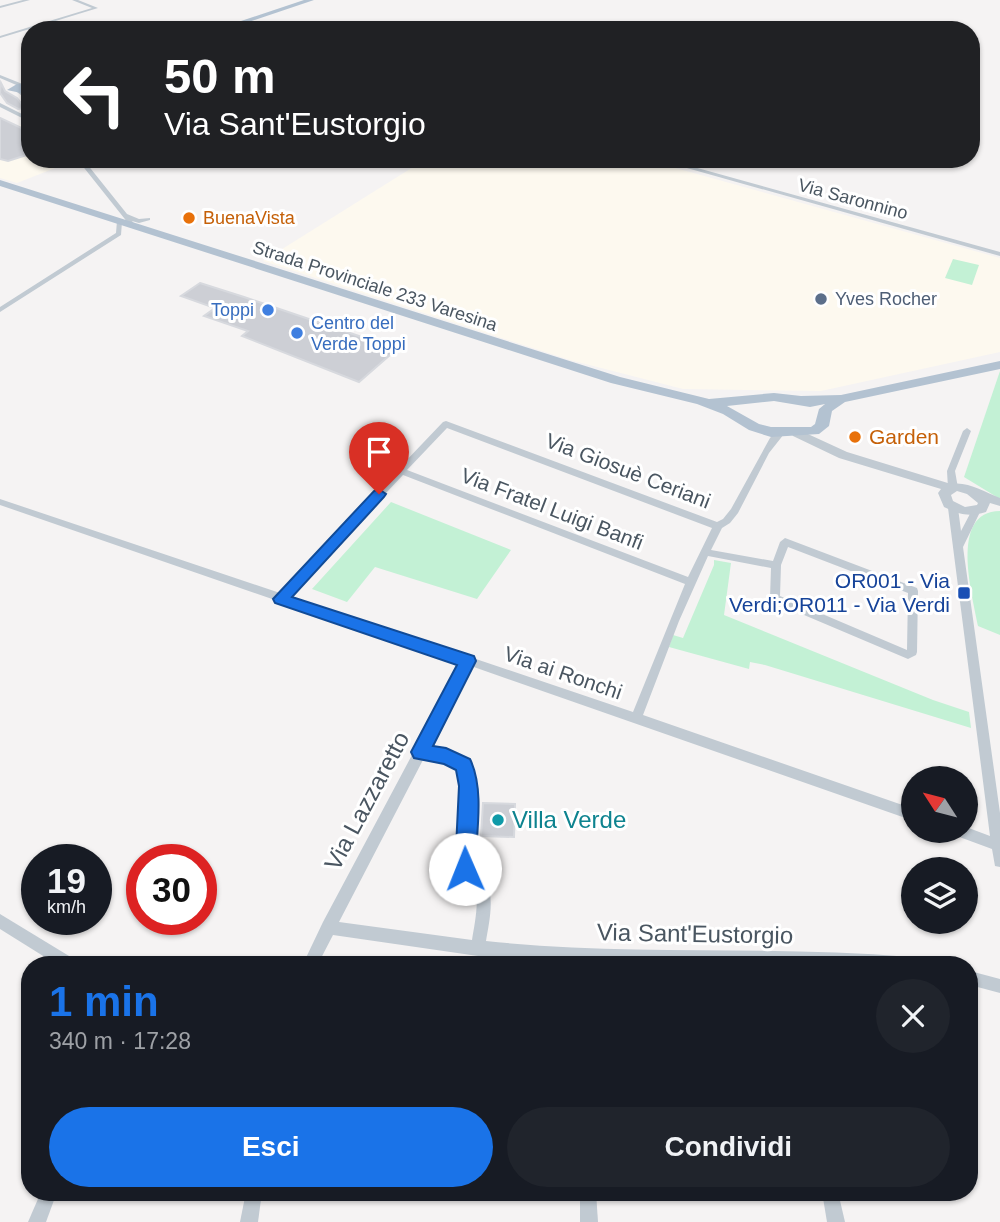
<!DOCTYPE html>
<html lang="it">
<meta charset="utf-8">
<style>
body{margin:0;font-family:Helvetica,sans-serif;background:#20242c;color:#f1f3f6;height:100vh;display:flex;flex-direction:column;font-size:26px;white-space:nowrap}
*{box-sizing:border-box;margin:0}
p{font-size:23px;color:#9ea1a6}
.icon{flex:none;width:38px;height:38px;fill:none;stroke:currentColor;stroke-width:2;stroke-linecap:round;stroke-linejoin:round}
.map{position:relative;flex:1;overflow:hidden}
.sheet{position:absolute;left:21px;top:956px;width:957px;height:245px;display:flex;flex-direction:column;background:#171b24;border-radius:28px;box-shadow:0 2px 5px #0004}
.sheet>*{flex:none}
.top-card{position:absolute;left:21px;top:21px;width:959px;height:147px;border-radius:28px;box-shadow:0 2px 5px #0004;background:#202124;color:#fff;overflow:hidden}
.needle{width:46px;rotate:306deg}
.controls{position:absolute;left:901px;top:766px;display:grid;gap:14px}
.controls a{display:grid;place-items:center;width:77px;height:77px;border-radius:50%;background:#171b24;box-shadow:0 2px 5px #0004;font-size:35px}
.speed{position:absolute;left:21px;top:844px;display:flex;gap:14px;font-size:35px;font-weight:700;text-align:center}
.speed>*{display:grid;place-content:center;width:91px;height:91px;border-radius:50%;background:#171b24;box-shadow:0 2px 5px #0004;line-height:1}
.speed small{font-size:18px;font-weight:400}
.speed .limit{border:10px solid #d22;background:#fff;color:#111}
.pin{position:absolute;display:grid;place-items:center;width:60px;height:60px;color:#fff;margin:-72px -30px;border-radius:50% 50% 50% 0;rotate:-45deg;box-shadow:0 0 7px #0007}
.pin .icon{rotate:45deg}
.me{position:absolute;width:77px;margin:-38px;rotate:359deg;stroke-linejoin:round;filter:drop-shadow(0 0 5px #0008)}
.turn{display:flex;align-items:center;gap:24px;height:147px;padding:0 28px;font-size:32px}
.turn .icon{width:91px;height:91px;stroke-width:2.5}
.turn b{display:block;font-size:49px;line-height:60px}
.round{display:grid;place-items:center;flex:none;width:74px;height:74px;border-radius:37px;background:#20242c}
.overview{display:flex;align-items:center;justify-content:space-between;height:119px;padding:0 28px}
h1{font-size:42px;font-weight:800;line-height:52px;color:#1a73e8}
.action{display:flex;gap:14px;margin-top:auto;padding:14px 28px}
.action a{flex:1;height:80px;border-radius:42px;background:#1a73e8;color:#fff;font-size:28px;font-weight:800;line-height:80px;text-align:center}
.action a+a{background:#20242c;color:#f1f3f6}
.map>svg:first-child{display:block}
</style>
<div class="map">
<svg width="1000" height="1222" viewBox="0 0 1000 1222">
<rect width="100%" height="100%" fill="#f5f3f3"/>
<g fill="#fdf9ef">
<path d="M 24,124 L 30,127 L 30,159 L 58,159 L 68,163 L 17,183 L 0,178 L 0,132 Z"/>
<path d="M 426,159 L 643,159 L 1000,258 L 1000,352 L 821,391 L 683,389 L 570,360 L 263,261 Z"/>
</g>
<g fill="#c3f1d5">
<path d="M 953,259 L 979,265 L 972,285 L 945,278 Z"/>
<path d="M 1000,371 L 1000,499 L 964,477 Z"/>
<path d="M 391,502 L 511,550 L 477,599 L 375,567 L 347,602 L 312,589 Z"/>
<path d="M 1000,511 L 1000,635 L 978,626 C 973,597 948,511 1000,511 Z"/>
<path d="M 714,560 L 731,563 L 724,615 L 933,700 L 969,712 L 971,728 L 765,665 L 750,662 L 749,669 L 669,647 L 673,635 L 683,638 L 714,565 Z"/>
</g>
<g fill="#cdcfd5" stroke="#d7d9de" stroke-width="2">
<path d="M 1,83 L 5,91 L 17,98 L 25,108 L 18,109 L 7,103 L 0,93 Z"/>
<path d="M 0,118 L 30,132 L 30,154 L 8,161 L 0,159 Z"/>
<path d="M 200,283 L 244,297 L 397,349 L 359,382 L 242,336 L 248,331 L 204,316 L 215,308 L 181,296 Z"/>
<path d="M 483,803 L 515,804 L 514,837 L 481,836 Z"/>
</g>
<g fill="none" stroke-linecap="round" stroke-linejoin="round">
<g fill="#c1cad2" fill-rule="evenodd">
<path d="M 23,0 L 30,0 L 0,8 L 0,6 Z"/>
<path d="M 72,0 L 78,0 L 98,8 L 0,38 L 0,36 L 92,8 Z"/>
<path d="M 0,75 L 25,85 L 25,86 L 21,87 L 0,78 Z"/>
<path d="M 17,90 L 21,90 L 30,98 L 30,102 L 17,92 Z"/>
<path d="M 0,103 L 30,118 L 30,122 L 0,107 Z"/>
<path d="M 77,159 L 83,159 L 127,214 L 139,219 L 150,218 L 150,220 L 139,223 L 132,221 L 137,227 L 132,228 Z"/>
<path d="M 248,159 L 256,159 L 246,165 L 242,165 L 242,163 Z"/>
<path d="M 655,159 L 665,159 L 1000,252 L 1000,256 Z"/>
<path d="M 117,221 L 122,222 L 121,235 L 0,312 L 0,307 L 116,233 Z"/>
<path d="M 446,421 L 717,522 L 723,519 L 731,509 L 770,438 L 778,430 L 784,430 L 784,434 L 769,453 L 738,513 L 730,523 L 722,528 L 711,550 L 773,561 L 780,542 L 785,538 L 917,588 L 918,591 L 917,652 L 916,655 L 908,659 L 771,601 L 770,598 L 771,568 L 708,556 L 679,621 L 643,715 L 914,809 L 914,821 L 471,666 L 429,748 L 463,756 C 483,787 471,829 471,863 C 475,869 482,873 486,880 C 495,898 489,923 486,941 C 627,956 769,945 910,957 L 915,959 L 917,964 L 660,964 L 545,961 L 478,956 L 333,935 L 318,964 L 303,964 L 323,922 L 461,663 L 283,602 L 276,602 L 275,600 L 0,505 L 0,499 L 280,593 L 443,422 ZM 447,428 L 712,528 L 688,577 L 407,470 ZM 403,475 L 685,584 L 633,712 L 289,596 ZM 788,547 L 908,593 L 907,650 L 780,596 L 781,565 ZM 424,758 L 455,765 C 467,783 460,820 459,841 C 458,848 456,856 457,863 C 459,874 468,877 473,885 C 481,896 474,927 472,940 L 339,922 Z"/>
<path d="M 967,428 L 971,431 L 955,471 L 958,488 L 953,491 L 948,488 L 947,471 L 963,431 Z"/>
<path d="M 953,505 L 958,508 L 961,531 L 972,510 L 978,510 L 980,512 L 963,547 L 1000,813 L 1000,867 L 995,866 L 992,849 L 954,835 L 953,831 L 966,831 L 966,827 L 990,836 L 948,508 Z"/>
<path d="M 0,914 L 74,959 L 76,964 L 56,964 L 0,929 Z"/>
<path d="M 970,971 L 1000,979 L 1000,993 L 970,985 Z"/>
<path d="M 41,1192 L 57,1192 L 46,1222 L 28,1222 Z"/>
<path d="M 246,1192 L 262,1192 L 258,1222 L 240,1222 Z"/>
<path d="M 580,1192 L 596,1192 L 598,1222 L 580,1222 Z"/>
<path d="M 822,1192 L 838,1192 L 845,1222 L 827,1222 Z"/>
</g>
<path fill="#c1cad2" fill-rule="evenodd" d="M 797,429 L 847,452 L 951,484 C 968,481 984,492 1000,498 L 1000,506 L 990,503 L 986,512 C 969,517 960,515 944,507 L 938,493 L 941,489 L 839,458 L 793,436 L 791,433 ZM 957,491 L 967,494 L 978,503 L 977,505 L 965,507 L 953,501 L 951,495 Z"/>
<g fill="#b3c2d1" fill-rule="evenodd">
<path d="M 304,0 L 314,0 L 225,30 L 214,30 Z"/>
<path d="M 17,84 L 30,85 L 30,90 L 21,93 L 7,90 Z"/>
<path d="M 0,180 L 620,377 L 709,399 L 774,393 L 801,396 L 841,395 L 1000,361 L 1000,369 L 845,402 L 832,411 L 829,426 L 819,434 L 771,437 L 749,430 L 723,414 L 697,404 L 611,383 L 0,186 ZM 774,401 L 810,407 L 825,404 L 819,409 L 815,424 L 811,427 L 771,427 L 759,424 L 727,406 Z"/>
</g>
</g>
<path fill="#1a73e8" stroke="#114b97" stroke-width="2" d="M 379,489 L 386,494 L 384,497 L 292,597 L 474,656 L 476,661 L 433,746 L 446,748 L 470,759 C 485,790 476,835 475,869 L 472,876 L 465,878 L 458,876 L 455,869 L 459,786 L 456,770 L 444,764 L 414,758 L 411,752 L 457,665 L 275,603 L 273,599 L 374,491 Z"/>
<g fill="#e8710a" stroke="#fff" stroke-width="2.5">
<circle cx="189" cy="218" r="7"/>
<circle cx="855" cy="437" r="7"/>
</g>
<circle fill="#5c6f8a" stroke="#fff" stroke-width="2.5" cx="821" cy="299" r="7"/>
<g fill="#3f7fe0" stroke="#fff" stroke-width="2.5">
<circle cx="268" cy="310" r="7"/>
<circle cx="297" cy="333" r="7"/>
</g>
<rect fill="#1a4fb4" stroke="#fff" stroke-width="2.5" x="957" y="586" width="14" height="14" rx="3.5"/>
<circle fill="#0f9aa8" stroke="#fff" stroke-width="2.5" cx="498" cy="820" r="7"/>
<g text-anchor="middle" stroke-width="6" stroke-linejoin="round" paint-order="stroke">
<g font-size="18" fill="#4a5661" stroke="#fff">
<text transform="translate(853 199) rotate(15)" y="6">Via Saronnino</text>
<text transform="translate(375 286) rotate(18)" y="6">Strada Provinciale 233 Varesina</text>
</g>
<g font-size="18" fill="#c56008" stroke="#fff" text-anchor="start">
<text x="203" y="224">BuenaVista</text>
</g>
<g font-size="18" fill="#4e5e75" stroke="#fff" text-anchor="start">
<text x="835" y="305">Yves Rocher</text>
</g>
<g font-size="18" fill="#366cbe" stroke="#fff" text-anchor="end">
<text x="254" y="316">Toppi</text>
<text x="311" y="329" text-anchor="start">Centro del<tspan x="311" dy="21">Verde Toppi</tspan></text>
</g>
<g font-size="21" fill="#c56008" stroke="#fff" text-anchor="start">
<text x="869" y="444">Garden</text>
</g>
<g font-size="21" fill="#4a5661" stroke="#fff">
<text transform="translate(628 471) rotate(21)" y="7">Via Giosuè Ceriani</text>
<text transform="translate(552 509) rotate(21)" y="7">Via Fratel Luigi Banfi</text>
<text transform="translate(563 673) rotate(19)" y="7">Via ai Ronchi</text>
</g>
<g font-size="21" fill="#164399" stroke="#fff" text-anchor="end">
<text x="950" y="588">OR001 - Via<tspan x="950" dy="24">Verdi;OR011 - Via Verdi</tspan></text>
</g>
<g font-size="24" fill="#4a5661" stroke="#fff">
<text transform="translate(367 801) rotate(-62)" y="8">Via Lazzaretto</text>
<text transform="translate(695 934) rotate(1)" y="8">Via Sant'Eustorgio</text>
</g>
<g font-size="24" fill="#0d838f" stroke="#fff" text-anchor="start">
<text x="512" y="828">Villa Verde</text>
</g>
</g>
</svg>
<div class="controls">
<a><svg class="needle" viewBox="-14 -14 28 28"><path d="M0-13l5 13h-10z" fill="#e53935"/><path d="M0 13l5-13h-10z" fill="#9ea1a6"/></svg></a>
<a><svg class="icon" aria-label="layers" viewBox="0 0 24 24"><path d="M12 4l9 5-9 5-9-5zM3 14l9 5 9-5"/></svg></a>
</div>
<div class="speed"><div>19<small>km/h</small></div><div class="limit">30</div></div>
<div class="pin" style="left:379px;top:494px;background:#d93025"><svg class="icon" aria-label="arrive" viewBox="0 0 24 24"><path d="M6 21V4h12l-3 4 3 4H6"/></svg></div>
<svg class="me" style="left:465px;top:869px" viewBox="-20 -20 40 40"><circle r="19" fill="#fff"/><path d="M0-13L10 11 0 6-10 11z" fill="#1a73e8"/></svg>
<div class="top-card">
<div class="turn"><svg class="icon" aria-label="left" viewBox="0 0 24 24"><path d="M17 20v-9H6M10 6l-5 5 5 5"/></svg><div><b>50 m</b>Via Sant'Eustorgio</div></div>
</div>
<section class="sheet">
<div class="overview"><div><h1>1 min</h1><p>340 m · 17:28</p></div><a class="round"><svg class="icon" aria-label="close" viewBox="0 0 24 24"><path d="M6 6l12 12M18 6L6 18"/></svg></a></div>
<div class="action"><a>Esci</a><a>Condividi</a></div>
</section>
</div>
